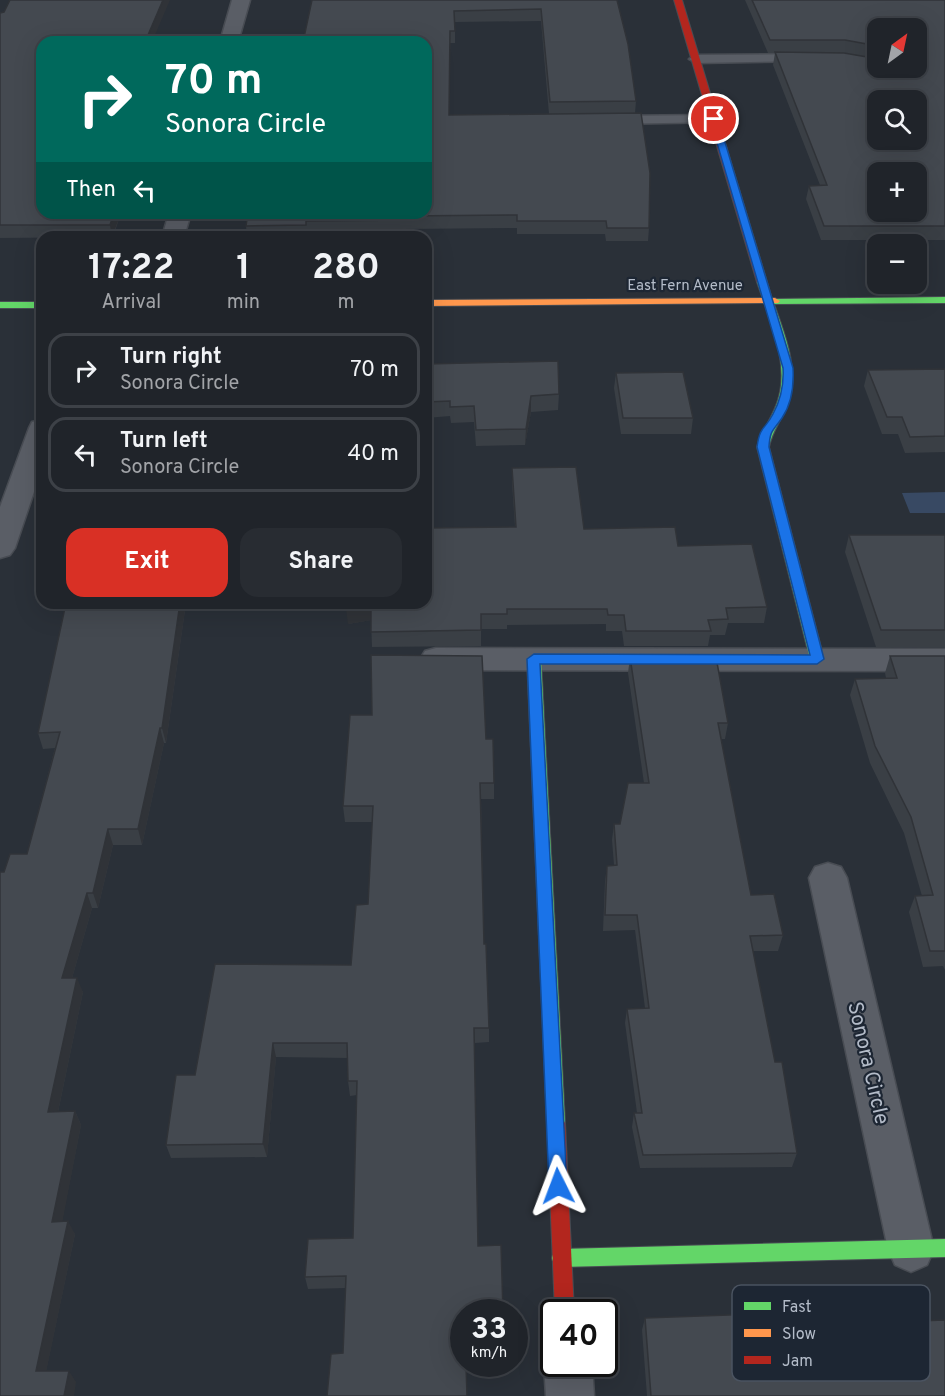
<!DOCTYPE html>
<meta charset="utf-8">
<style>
body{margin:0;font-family:Overpass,sans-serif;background:#282c32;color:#f1f3f6;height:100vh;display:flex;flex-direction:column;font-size:22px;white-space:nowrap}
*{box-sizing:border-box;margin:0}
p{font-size:20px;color:#a2a4a8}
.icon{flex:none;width:33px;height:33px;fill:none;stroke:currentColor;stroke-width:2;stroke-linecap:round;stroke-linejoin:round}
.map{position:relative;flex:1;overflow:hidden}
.details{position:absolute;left:36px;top:231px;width:396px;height:378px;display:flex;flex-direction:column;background:#20242a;border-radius:18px;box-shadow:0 6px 24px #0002,0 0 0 2px #3d4147}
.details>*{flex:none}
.top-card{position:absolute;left:36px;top:36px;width:396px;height:183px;border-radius:18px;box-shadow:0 6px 24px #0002,0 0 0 2px #3d4147;background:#00695c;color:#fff;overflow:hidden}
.needle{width:39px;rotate:33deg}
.tools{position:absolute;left:867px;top:18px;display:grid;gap:12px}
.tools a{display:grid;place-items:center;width:60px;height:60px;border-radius:12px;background:#20242a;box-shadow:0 6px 24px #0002,0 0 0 2px #3d4147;font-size:30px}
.speed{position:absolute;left:450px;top:1299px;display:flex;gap:12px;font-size:30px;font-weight:700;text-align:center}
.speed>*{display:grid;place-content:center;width:78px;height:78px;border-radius:50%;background:#20242a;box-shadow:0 6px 24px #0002,0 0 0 2px #3d4147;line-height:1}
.speed small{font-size:15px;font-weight:400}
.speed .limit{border:3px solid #111;border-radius:9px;background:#fff;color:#111}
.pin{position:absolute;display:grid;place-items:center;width:51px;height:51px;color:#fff;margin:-26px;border:3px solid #fff;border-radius:50%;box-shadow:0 2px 6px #0007}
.me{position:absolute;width:66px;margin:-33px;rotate:357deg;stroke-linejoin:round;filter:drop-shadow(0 0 4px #0008)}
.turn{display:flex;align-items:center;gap:21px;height:126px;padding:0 30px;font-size:27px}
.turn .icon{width:78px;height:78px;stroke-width:2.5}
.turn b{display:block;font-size:42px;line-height:51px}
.then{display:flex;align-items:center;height:57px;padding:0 30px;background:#0003;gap:12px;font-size:22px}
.eta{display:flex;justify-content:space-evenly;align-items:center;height:102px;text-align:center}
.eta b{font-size:36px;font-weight:700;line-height:42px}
.cta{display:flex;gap:12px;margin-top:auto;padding:12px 30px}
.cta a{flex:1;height:69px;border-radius:18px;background:#d93025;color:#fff;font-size:24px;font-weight:700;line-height:69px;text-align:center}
.cta a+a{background:#282c32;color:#f1f3f6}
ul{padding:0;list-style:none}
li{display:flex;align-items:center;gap:18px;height:75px;margin:0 12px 9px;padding:0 18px;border:3px solid #3d4147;border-radius:18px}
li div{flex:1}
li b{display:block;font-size:22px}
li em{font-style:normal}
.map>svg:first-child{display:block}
</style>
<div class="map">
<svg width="945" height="1396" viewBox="0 0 945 1396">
<rect width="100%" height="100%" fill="#2a3038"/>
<path fill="#384963" d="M 945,492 L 945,513 L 910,513 L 902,493 Z"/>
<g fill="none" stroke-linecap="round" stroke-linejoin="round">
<defs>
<g id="lane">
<path d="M 808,54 L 815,58 L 813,61 L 696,63 L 689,59 L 696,55 Z"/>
<path d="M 714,115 L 719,116 L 721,119 L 719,122 L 611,124 L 604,120 L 611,116 Z"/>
</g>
<g id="street">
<path d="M 232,0 L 250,0 L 238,42 L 220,42 Z"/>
<path d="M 169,213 L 191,213 L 184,237 L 162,237 Z"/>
<path d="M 42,420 L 42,468 L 15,548 L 10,555 L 0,558 L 0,507 L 29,428 L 32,422 Z"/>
<path d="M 436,648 L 945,649 L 945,671 L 436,670 L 425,667 L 420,659 L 425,651 Z"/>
<path d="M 828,863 L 841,867 L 847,878 L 934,1249 L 927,1265 L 911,1272 L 895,1265 L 888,1249 L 809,878 L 815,867 Z"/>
<path d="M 554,1346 L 554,1364 L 592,1364 L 594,1396 L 546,1396 L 544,1364 Z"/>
</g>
<g id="fast">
<path d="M 762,279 L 767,282 L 772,299 L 945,297 L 945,303 L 774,304 C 785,335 800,372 788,404 C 782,419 772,431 769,447 L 824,659 L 817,664 L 810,659 L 757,447 C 762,430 773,417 778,400 C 790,362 769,318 757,282 Z"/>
<rect x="0" y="302" width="42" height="6"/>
<path d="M 534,654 L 541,659 L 565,1123 L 562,1129 L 556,1131 L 550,1129 L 547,1123 L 527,659 Z"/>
<path d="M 945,1239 L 945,1257 L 561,1267 L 554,1265 L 552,1258 L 554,1251 L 561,1249 Z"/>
</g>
<path id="slow" d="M 775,298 L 780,301 L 778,303 L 426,306 L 426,300 Z"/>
<g id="jam">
<path d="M 674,0 L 682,0 L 767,282 L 765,284 L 757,282 Z"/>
<path d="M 556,1115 L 562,1117 L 565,1123 L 574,1312 L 555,1312 L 547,1123 L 550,1117 Z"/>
</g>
</defs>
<use href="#lane" stroke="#484c53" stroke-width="3"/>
<use href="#street" stroke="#484c53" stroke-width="3"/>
<use href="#fast" stroke="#484c53" stroke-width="2"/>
<use href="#slow" stroke="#484c53" stroke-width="2"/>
<use href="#jam" stroke="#484c53" stroke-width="2"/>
<use href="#lane" fill="#5a5e66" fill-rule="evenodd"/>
<use href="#street" fill="#5a5e66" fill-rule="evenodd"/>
<use href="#fast" fill="#63d668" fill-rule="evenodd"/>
<use href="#slow" fill="#ff974d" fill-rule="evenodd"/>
<use href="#jam" fill="#b3261e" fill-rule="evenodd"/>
</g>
<g fill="#3a3f45" fill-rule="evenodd">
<path d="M 312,0 L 617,0 L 636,101 L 635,113 L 649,228 L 648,241 L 606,241 L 605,234 L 517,234 L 517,228 L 406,229 L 405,233 L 307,234 L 307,237 L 247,237 L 246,226 L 248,213 L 426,213 ZM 541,21 L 549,114 L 449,115 L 450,43 L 455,43 L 455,22 Z"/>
<path d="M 745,0 L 945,0 L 945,240 L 821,240 L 806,199 L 809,186 L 820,185 L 773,65 L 775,53 L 768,53 ZM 878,28 L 916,68 L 878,68 Z"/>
<path d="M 0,13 L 42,213 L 121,213 L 113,237 L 0,238 Z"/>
<path d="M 426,364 L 559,394 L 558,410 L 531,412 L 525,445 L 476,446 L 474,422 L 451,423 L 450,416 L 426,418 Z"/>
<path d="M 945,369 L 945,452 L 905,453 L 898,434 L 882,434 L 864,386 L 868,370 Z"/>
<path d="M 616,373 L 693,418 L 691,434 L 621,434 L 614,388 Z"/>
<path d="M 512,468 L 584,529 L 678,546 L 767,607 L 764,623 L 728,623 L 725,635 L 710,635 L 708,646 L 624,646 L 622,631 L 606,631 L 606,624 L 507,625 L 507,629 L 481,629 L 481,646 L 372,647 L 371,620 L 348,624 L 515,527 L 512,483 Z"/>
<path d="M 849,535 L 945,535 L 945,647 L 876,647 L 845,552 Z"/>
<path d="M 66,603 L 186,603 L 166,743 L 164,743 L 142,845 L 113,845 L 98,908 L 92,908 L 72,978 L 83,992 L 58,1112 L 75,1111 L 81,1125 L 62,1221 L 75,1234 L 46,1371 L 76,1382 L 0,1396 L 4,872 L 27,854 L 55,748 L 43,749 L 38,733 Z"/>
<path d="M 890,656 L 945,656 L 945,970 L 943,966 L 923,967 L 909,912 L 915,896 L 922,896 L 904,833 L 870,763 L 850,695 L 855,679 L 886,678 L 885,673 Z"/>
<path d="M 630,657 L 728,723 L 725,739 L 721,739 L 751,895 L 783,935 L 778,951 L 753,951 L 775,1062 L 797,1153 L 792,1167 L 640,1168 L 632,1127 L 634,1113 L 637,1113 L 625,1023 L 627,1009 L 645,1008 L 635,930 L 603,931 L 605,881 L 607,866 L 614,865 L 612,840 L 614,824 L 620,824 L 644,783 L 628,673 Z"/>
<path d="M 486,739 L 494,783 L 494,799 L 481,799 L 484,944 L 489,1028 L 489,1042 L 475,1043 L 343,1353 L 346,1288 L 308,1289 L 305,1277 L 353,1238 L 357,1095 L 350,1096 L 348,1081 L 348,1058 L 276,1057 L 267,1157 L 171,1158 L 166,1145 L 195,1075 L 351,965 L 368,904 L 373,822 L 345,822 L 343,806 Z"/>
<path d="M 805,1288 L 890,1322 L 945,1396 L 647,1396 L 642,1330 L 645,1318 L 801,1312 L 799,1300 Z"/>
</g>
<g fill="#303338">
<path d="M 163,0 L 170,0 L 152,42 L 145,42 Z"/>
<path d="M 114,213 L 121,213 L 112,237 L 110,225 Z"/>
<path d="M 531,396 L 531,412 L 525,445 L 526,429 Z"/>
<path d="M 180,603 L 186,603 L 166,743 L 162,728 Z"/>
<path d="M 371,604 L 372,620 L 348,624 L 346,608 Z"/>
<path d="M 160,728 L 164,743 L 142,845 L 138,829 Z"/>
<path d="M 108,829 L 113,845 L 98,908 L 93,893 Z"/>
<path d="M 87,893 L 92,908 L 68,992 L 62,978 Z"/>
<path d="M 77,978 L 83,992 L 55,1126 L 48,1112 Z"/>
<path d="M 273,1043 L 276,1057 L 267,1157 L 263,1144 Z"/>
<path d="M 75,1111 L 81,1125 L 60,1234 L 52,1222 Z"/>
<path d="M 68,1221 L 75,1234 L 44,1382 L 36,1371 Z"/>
<path d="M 69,1371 L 76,1382 L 74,1396 L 64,1396 Z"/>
</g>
<g fill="#444950" stroke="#303338" stroke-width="1.5" fill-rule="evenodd">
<path d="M 10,0 L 163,0 L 145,42 L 42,42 L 42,213 L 114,213 L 110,225 L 0,225 L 0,13 L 4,12 Z"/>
<path d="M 312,0 L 617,0 L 628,44 L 636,101 L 550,102 L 541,9 L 454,11 L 455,31 L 450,31 L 449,115 L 641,113 L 650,173 L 649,228 L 607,228 L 606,221 L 517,221 L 517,215 L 405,216 L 405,220 L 306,221 L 306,225 L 246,226 L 248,213 L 426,213 L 426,42 L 303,42 Z"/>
<path d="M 752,0 L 945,0 L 945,226 L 824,226 L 809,186 L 827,185 L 775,52 L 844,53 L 873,58 L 878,56 L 878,68 L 916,68 L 916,28 L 878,28 L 878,46 L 845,40 L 770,40 ZM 878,100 L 916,100 L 916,140 L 878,140 ZM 878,172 L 916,172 L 916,212 L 878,212 Z"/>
<path d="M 558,361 L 559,394 L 531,396 L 526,429 L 476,430 L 474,406 L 450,407 L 450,401 L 426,402 L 426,364 Z"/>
<path d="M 945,369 L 945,436 L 910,437 L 902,417 L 887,417 L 868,370 Z"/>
<path d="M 683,372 L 693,418 L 623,418 L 616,373 Z"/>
<path d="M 576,467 L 584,529 L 675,527 L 678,546 L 752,544 L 767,607 L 726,608 L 728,619 L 708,620 L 711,631 L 626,631 L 624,615 L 608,615 L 607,609 L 507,609 L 507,614 L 481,614 L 481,630 L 371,632 L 371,604 L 346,608 L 347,603 L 426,603 L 426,546 L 427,546 L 426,528 L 516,527 L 512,468 Z"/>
<path d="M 849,535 L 945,535 L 945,630 L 881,630 Z"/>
<path d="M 66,603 L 180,603 L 162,728 L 160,728 L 138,829 L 108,829 L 93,893 L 87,893 L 62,978 L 77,978 L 48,1112 L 75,1111 L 52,1222 L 68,1221 L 36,1371 L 69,1371 L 64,1396 L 0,1396 L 0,872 L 4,872 L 10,854 L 27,854 L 60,732 L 38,733 Z"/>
<path d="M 371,655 L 482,656 L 486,739 L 493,739 L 494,783 L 480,783 L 484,944 L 486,944 L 489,1028 L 474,1028 L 478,1246 L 501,1245 L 503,1312 L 464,1312 L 464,1364 L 466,1364 L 467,1396 L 327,1396 L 331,1354 L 343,1353 L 346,1276 L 305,1277 L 308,1239 L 353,1238 L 357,1081 L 348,1081 L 347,1043 L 273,1043 L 263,1144 L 166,1145 L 176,1075 L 195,1075 L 215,964 L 351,965 L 356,905 L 368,904 L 373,806 L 343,806 L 350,715 L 372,715 Z"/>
<path d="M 890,656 L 945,656 L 945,951 L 930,951 L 915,896 L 933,895 L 911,817 L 875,746 L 855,679 L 897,678 Z"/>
<path d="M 630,657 L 716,657 L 728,723 L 718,723 L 751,895 L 774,894 L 783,935 L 750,936 L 775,1062 L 782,1062 L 797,1153 L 643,1155 L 634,1113 L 642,1113 L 627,1009 L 649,1008 L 637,915 L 605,915 L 607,866 L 617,865 L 614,824 L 620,824 L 628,783 L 649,783 Z"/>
<path d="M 882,1286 L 890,1322 L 945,1320 L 945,1396 L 651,1396 L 645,1318 L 809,1312 L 805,1288 Z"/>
</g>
<path fill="#1a73e8" stroke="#114b97" stroke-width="1.5" d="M 714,116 L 718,119 L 793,368 C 794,385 792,403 782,418 C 773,431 770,430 769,447 L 824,659 L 817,664 L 540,664 L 567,1186 L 564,1192 L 558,1195 L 552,1192 L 549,1186 L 527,659 L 534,654 L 810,655 L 757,447 C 760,425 765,430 773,414 C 781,399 784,384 783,368 L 710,119 Z"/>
<g text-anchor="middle" stroke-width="4.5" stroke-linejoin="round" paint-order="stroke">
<g font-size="15" fill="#b4bcc9" stroke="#1d2633">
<text x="685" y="290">East Fern Avenue</text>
</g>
<g font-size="21" fill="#b4bcc9" stroke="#1d2633">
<text transform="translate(869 1063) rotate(77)" y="7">Sonora Circle</text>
</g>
</g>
<rect x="732" y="1285" width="198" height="96" rx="9" fill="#1d2633" stroke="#4a5360" stroke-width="1.5"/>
<rect x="744" y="1302" width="27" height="8" fill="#63d668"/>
<rect x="744" y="1329" width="27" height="8" fill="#ff974d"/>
<rect x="744" y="1356" width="27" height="8" fill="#b3261e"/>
<g font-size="16" fill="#b4bcc9">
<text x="782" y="1312">Fast</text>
<text x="782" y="1339">Slow</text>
<text x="782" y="1366">Jam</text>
</g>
</svg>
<div class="tools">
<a><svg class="needle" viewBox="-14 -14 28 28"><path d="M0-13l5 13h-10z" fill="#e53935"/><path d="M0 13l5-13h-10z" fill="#a2a4a8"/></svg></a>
<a><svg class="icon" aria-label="search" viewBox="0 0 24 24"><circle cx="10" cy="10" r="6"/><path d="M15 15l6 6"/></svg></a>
<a>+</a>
<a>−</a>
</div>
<div class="speed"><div>33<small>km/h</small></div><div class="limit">40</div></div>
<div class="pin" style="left:714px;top:119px;background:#d93025"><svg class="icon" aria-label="arrive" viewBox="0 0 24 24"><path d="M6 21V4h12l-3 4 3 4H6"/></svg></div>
<svg class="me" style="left:558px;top:1186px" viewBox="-20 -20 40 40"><path d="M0-17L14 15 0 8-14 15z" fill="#1a73e8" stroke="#fff" stroke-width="4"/></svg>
<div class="top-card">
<div class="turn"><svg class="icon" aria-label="right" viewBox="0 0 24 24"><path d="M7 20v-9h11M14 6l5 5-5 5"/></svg><div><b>70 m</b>Sonora Circle</div></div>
<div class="then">Then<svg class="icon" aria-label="left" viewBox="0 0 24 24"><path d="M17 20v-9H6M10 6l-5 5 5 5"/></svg></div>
</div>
<section class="details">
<div class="eta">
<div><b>17:22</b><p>Arrival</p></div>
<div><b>1</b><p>min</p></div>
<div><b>280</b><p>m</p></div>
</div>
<ul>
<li><svg class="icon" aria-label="right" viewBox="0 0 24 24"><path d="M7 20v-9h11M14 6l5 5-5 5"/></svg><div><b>Turn right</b><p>Sonora Circle</p></div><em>70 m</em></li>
<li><svg class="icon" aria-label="left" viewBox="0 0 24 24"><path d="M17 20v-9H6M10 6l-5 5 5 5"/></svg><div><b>Turn left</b><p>Sonora Circle</p></div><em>40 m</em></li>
</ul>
<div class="cta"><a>Exit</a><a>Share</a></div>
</section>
</div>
